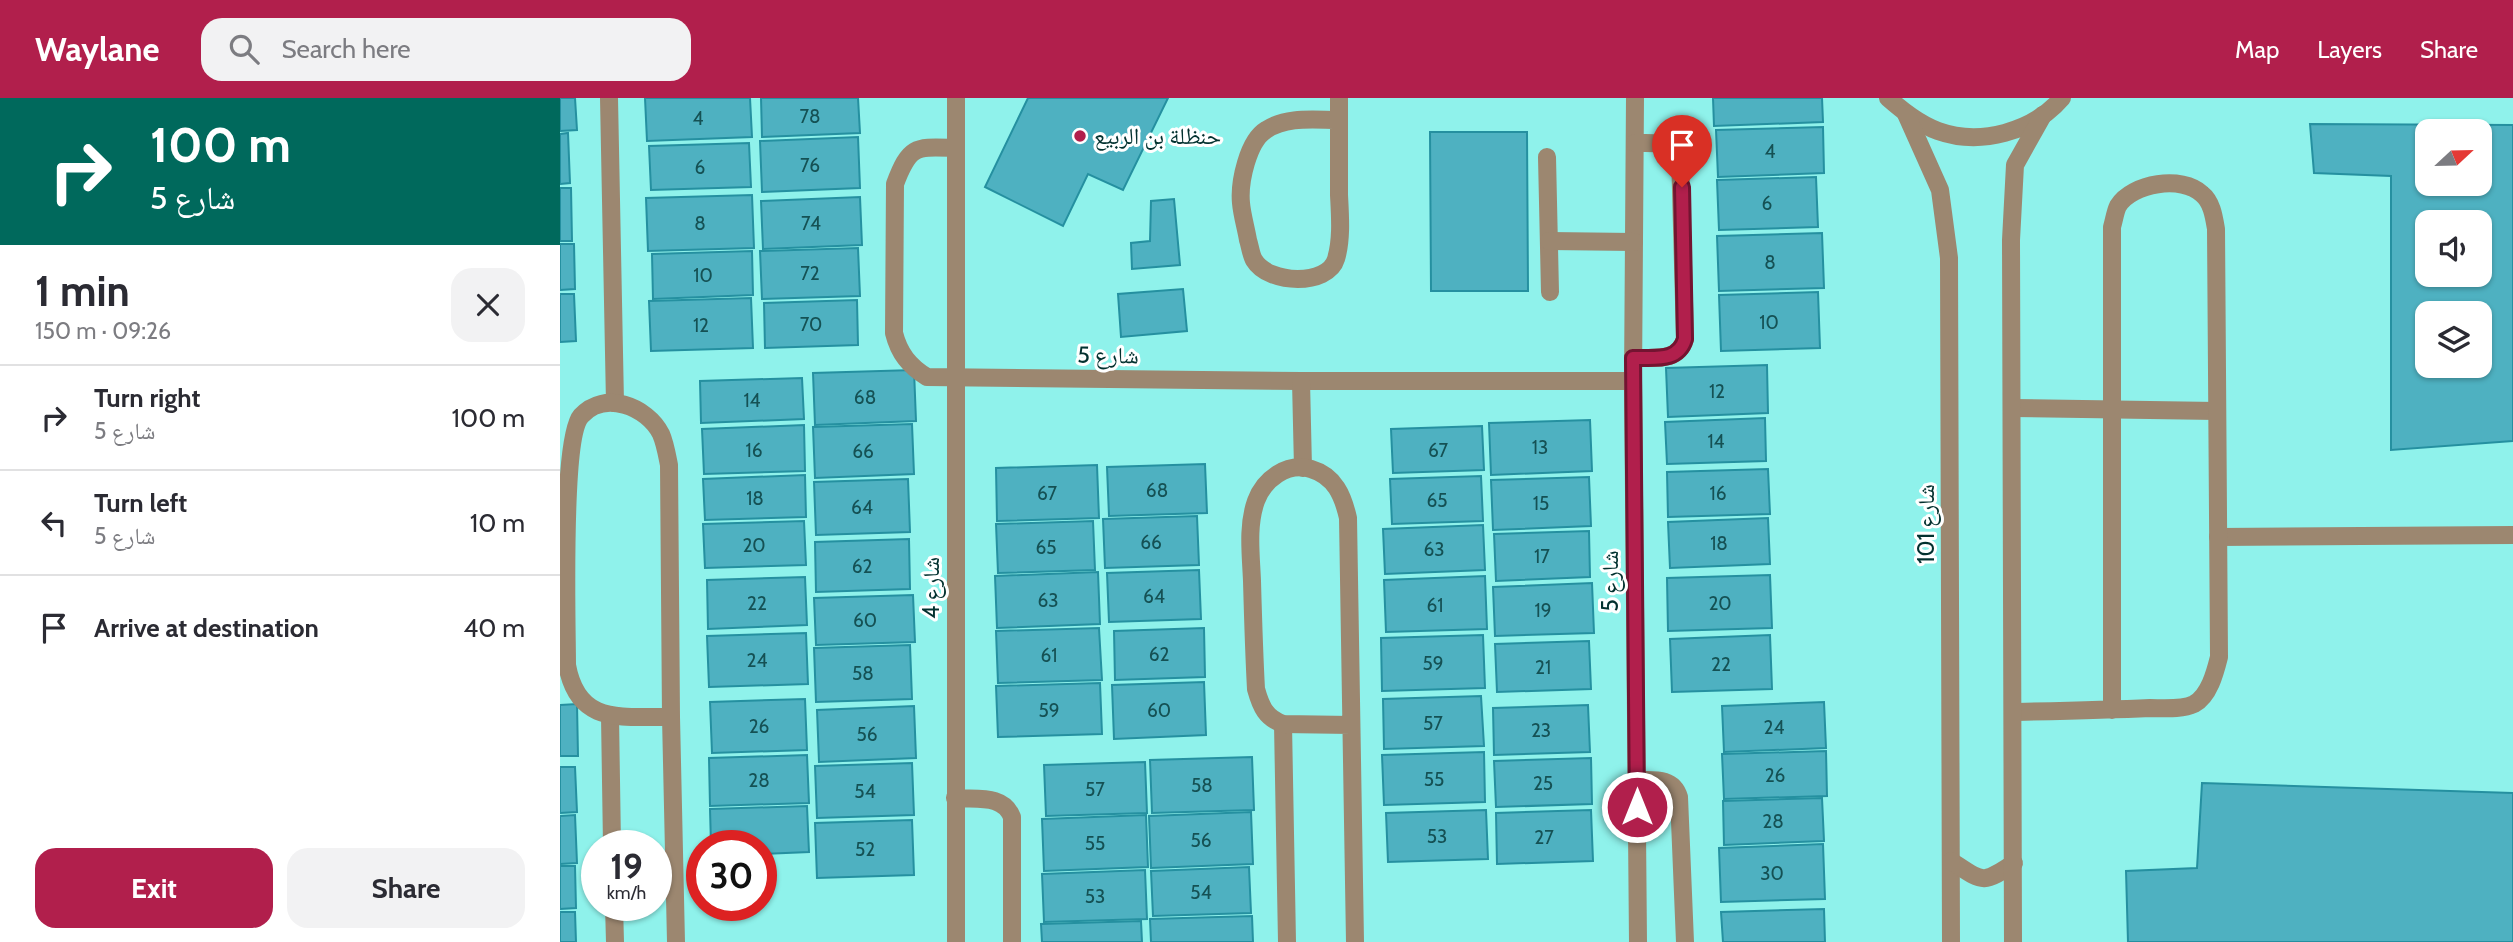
<!DOCTYPE html>
<meta charset="utf-8">
<style>
body{margin:0;font-family:Cabin,"Noto Naskh Arabic",sans-serif;background:#f2f2f3;color:#2b2b33;height:100vh;display:flex;flex-direction:column;font-size:26px;white-space:nowrap}
*{box-sizing:border-box;margin:0}
p{font-size:23px;color:#7c7c81}
.icon{flex:none;width:38px;height:38px;fill:none;stroke:currentColor;stroke-width:2;stroke-linecap:round;stroke-linejoin:round}
.map{position:relative;flex:1;overflow:hidden}
.panel{display:flex;flex-direction:column;background:#fff;width:560px}
.panel>*{flex:none}
.top-card{background:#00695c;color:#fff;overflow:hidden}
.needle{width:46px;rotate:68deg}
.buttons{position:absolute;left:1855px;top:21px;display:grid;gap:14px}
.buttons a{display:grid;place-items:center;width:77px;height:77px;border-radius:14px;background:#fff;box-shadow:0 2px 5px #0004;font-size:35px}
.speed{position:absolute;left:21px;top:732px;display:flex;gap:14px;font-size:35px;font-weight:700;text-align:center}
.speed>*{display:grid;place-content:center;width:91px;height:91px;border-radius:50%;background:#fff;box-shadow:0 2px 5px #0004;line-height:1}
.speed small{font-size:18px;font-weight:400}
.speed .limit{border:10px solid #d22;background:#fff;color:#111}
.pin{position:absolute;display:grid;place-items:center;width:60px;height:60px;color:#fff;margin:-72px -30px;border-radius:50% 50% 50% 0;rotate:-45deg;box-shadow:0 0 7px #0007}
.pin .icon{rotate:45deg}
.me{position:absolute;width:77px;margin:-38px;rotate:0deg;stroke-linejoin:round;filter:drop-shadow(0 0 5px #0008)}
.turn{display:flex;align-items:center;gap:24px;height:147px;padding:0 35px;font-size:32px}
.turn .icon{width:91px;height:91px;stroke-width:2.5}
.turn b{display:block;font-size:49px;line-height:60px}
.round{display:grid;place-items:center;flex:none;width:74px;height:74px;border-radius:21px;background:#f2f2f3}
.summary{display:flex;align-items:center;justify-content:space-between;height:119px;padding:0 35px}
h1{font-size:42px;font-weight:800;line-height:52px}
.cta{display:flex;gap:14px;margin-top:auto;padding:14px 35px}
.cta a{flex:1;height:80px;border-radius:21px;background:#b11f4c;color:#fff;font-size:28px;font-weight:800;line-height:80px;text-align:center}
.cta a+a{background:#f2f2f3;color:#2b2b33}
ul{padding:0;list-style:none}
li{display:flex;align-items:center;gap:21px;height:105px;padding:0 35px;border-top:2px solid #e1e1e2}
li div{flex:1}
li b{display:block;font-size:26px}
li em{font-style:normal}
header{display:flex;align-items:center;gap:42px;box-sizing:border-box;height:98px;padding:0 35px;background:#b11f4c;color:#fff}
header strong{font-size:33px}
nav{display:flex;gap:38px;margin-inline-start:auto;font-size:24px}
.search{width:490px;height:63px;background:#f2f2f3;display:flex;align-items:center;gap:18px;box-sizing:border-box;padding:0 24px;border-radius:21px;color:#7c7c81;font-size:26px}
main{display:flex;flex:1;min-height:0}
.map>svg:first-child{display:block}
</style>
<header>
<strong>Waylane</strong>
<div class="search"><svg class="icon" aria-label="search" viewBox="0 0 24 24"><circle cx="10" cy="10" r="6"/><path d="M15 15l6 6"/></svg>Search here</div>
<nav><a>Map</a><a>Layers</a><a>Share</a></nav>
</header>
<main>
<section class="panel">
<div class="top-card">
<div class="turn"><svg class="icon" aria-label="right" viewBox="0 0 24 24"><path d="M7 20v-9h11M14 6l5 5-5 5"/></svg><div><b>100 m</b>شارع 5</div></div>
</div>
<div class="summary"><div><h1>1 min</h1><p>150 m · 09:26</p></div><a class="round"><svg class="icon" aria-label="close" viewBox="0 0 24 24"><path d="M6 6l12 12M18 6L6 18"/></svg></a></div>
<ul>
<li><svg class="icon" aria-label="right" viewBox="0 0 24 24"><path d="M7 20v-9h11M14 6l5 5-5 5"/></svg><div><b>Turn right</b><p>شارع 5</p></div><em>100 m</em></li>
<li><svg class="icon" aria-label="left" viewBox="0 0 24 24"><path d="M17 20v-9H6M10 6l-5 5 5 5"/></svg><div><b>Turn left</b><p>شارع 5</p></div><em>10 m</em></li>
<li><svg class="icon" aria-label="arrive" viewBox="0 0 24 24"><path d="M6 21V4h12l-3 4 3 4H6"/></svg><div><b>Arrive at destination</b></div><em>40 m</em></li>
</ul>
<div class="cta"><a>Exit</a><a>Share</a></div>
</section>
<div class="map">
<svg width="1953" height="844" viewBox="0 0 1953 844">
<rect width="100%" height="100%" fill="#8ff2eb"/>
<g fill="#4eb1c1" stroke="#2590a0" stroke-width="2" fill-rule="evenodd">
<path d="M 0,0 L 15,0 L 17,32 L 0,33 Z"/>
<path d="M 85,0 L 190,0 L 192,39 L 87,43 Z"/>
<path d="M 201,0 L 298,0 L 300,35 L 202,39 Z"/>
<path d="M 468,0 L 608,0 L 563,92 L 528,76 L 503,128 L 425,89 Z"/>
<path d="M 1153,0 L 1262,0 L 1263,24 L 1154,28 Z"/>
<path d="M 1750,26 L 1953,27 L 1953,343 L 1831,352 L 1831,78 L 1754,75 ZM 1867,33 L 1920,33 L 1920,86 L 1867,86 ZM 1867,124 L 1920,124 L 1920,177 L 1867,177 ZM 1867,215 L 1920,215 L 1920,268 L 1867,268 Z"/>
<path d="M 1263,29 L 1264,75 L 1158,79 L 1156,32 Z"/>
<path d="M 870,34 L 967,34 L 968,193 L 871,193 Z"/>
<path d="M 8,35 L 10,85 L 0,86 L 0,36 Z"/>
<path d="M 298,39 L 300,90 L 202,94 L 200,43 Z"/>
<path d="M 189,45 L 191,89 L 91,92 L 89,48 Z"/>
<path d="M 1256,79 L 1258,129 L 1159,132 L 1157,82 Z"/>
<path d="M 0,90 L 11,90 L 12,143 L 0,143 Z"/>
<path d="M 192,97 L 194,150 L 88,153 L 86,100 Z"/>
<path d="M 300,99 L 302,147 L 203,151 L 201,103 Z"/>
<path d="M 614,101 L 620,167 L 572,171 L 571,145 L 590,143 L 591,103 Z"/>
<path d="M 1262,135 L 1264,190 L 1159,193 L 1157,138 Z"/>
<path d="M 0,146 L 14,146 L 15,191 L 0,192 Z"/>
<path d="M 298,150 L 300,198 L 202,201 L 200,153 Z"/>
<path d="M 192,153 L 193,197 L 93,201 L 92,156 Z"/>
<path d="M 623,191 L 627,233 L 561,239 L 558,196 Z"/>
<path d="M 1258,194 L 1260,250 L 1161,253 L 1159,197 Z"/>
<path d="M 0,196 L 14,196 L 16,243 L 0,244 Z"/>
<path d="M 191,200 L 193,250 L 91,253 L 89,203 Z"/>
<path d="M 297,202 L 298,247 L 205,250 L 204,205 Z"/>
<path d="M 1207,267 L 1208,315 L 1108,319 L 1106,270 Z"/>
<path d="M 354,272 L 356,323 L 255,327 L 253,275 Z"/>
<path d="M 242,280 L 244,321 L 141,325 L 140,283 Z"/>
<path d="M 1205,320 L 1206,363 L 1107,366 L 1105,324 Z"/>
<path d="M 1030,322 L 1032,373 L 931,377 L 929,325 Z"/>
<path d="M 352,326 L 354,376 L 255,380 L 253,329 Z"/>
<path d="M 244,327 L 245,373 L 144,376 L 142,331 Z"/>
<path d="M 922,328 L 924,372 L 833,375 L 831,331 Z"/>
<path d="M 645,366 L 647,415 L 549,418 L 547,369 Z"/>
<path d="M 537,367 L 539,420 L 437,423 L 436,370 Z"/>
<path d="M 1208,371 L 1210,416 L 1108,419 L 1107,374 Z"/>
<path d="M 245,377 L 246,419 L 145,422 L 143,381 Z"/>
<path d="M 921,378 L 923,423 L 832,426 L 830,381 Z"/>
<path d="M 1029,379 L 1031,428 L 933,432 L 931,382 Z"/>
<path d="M 348,381 L 350,434 L 256,437 L 254,384 Z"/>
<path d="M 637,418 L 639,467 L 545,470 L 543,421 Z"/>
<path d="M 1208,420 L 1210,466 L 1110,470 L 1108,424 Z"/>
<path d="M 244,423 L 246,467 L 145,470 L 143,426 Z"/>
<path d="M 533,423 L 535,472 L 438,475 L 436,426 Z"/>
<path d="M 923,427 L 925,472 L 825,476 L 823,431 Z"/>
<path d="M 1029,433 L 1030,479 L 936,483 L 934,436 Z"/>
<path d="M 349,441 L 350,491 L 256,494 L 255,444 Z"/>
<path d="M 639,472 L 641,521 L 549,524 L 547,475 Z"/>
<path d="M 538,474 L 540,526 L 437,530 L 435,478 Z"/>
<path d="M 1210,477 L 1212,530 L 1108,533 L 1107,480 Z"/>
<path d="M 925,478 L 927,531 L 826,534 L 824,482 Z"/>
<path d="M 245,479 L 247,527 L 148,531 L 147,482 Z"/>
<path d="M 1032,485 L 1034,535 L 935,538 L 933,489 Z"/>
<path d="M 353,497 L 355,544 L 256,547 L 254,500 Z"/>
<path d="M 539,530 L 542,582 L 438,585 L 436,533 Z"/>
<path d="M 644,530 L 645,579 L 555,582 L 554,533 Z"/>
<path d="M 246,535 L 248,586 L 149,589 L 147,538 Z"/>
<path d="M 923,537 L 925,590 L 822,593 L 821,540 Z"/>
<path d="M 1210,537 L 1212,591 L 1112,594 L 1110,541 Z"/>
<path d="M 1029,543 L 1031,591 L 937,594 L 935,546 Z"/>
<path d="M 350,547 L 352,601 L 256,604 L 254,550 Z"/>
<path d="M 644,584 L 646,637 L 554,641 L 552,587 Z"/>
<path d="M 540,585 L 542,636 L 438,639 L 436,588 Z"/>
<path d="M 921,598 L 924,648 L 824,651 L 823,601 Z"/>
<path d="M 245,601 L 247,652 L 152,655 L 150,604 Z"/>
<path d="M 1264,604 L 1266,650 L 1164,654 L 1162,608 Z"/>
<path d="M 17,606 L 18,658 L 0,658 L 0,607 Z"/>
<path d="M 1028,607 L 1030,654 L 934,657 L 933,610 Z"/>
<path d="M 354,608 L 356,660 L 259,664 L 257,612 Z"/>
<path d="M 1266,653 L 1267,698 L 1164,701 L 1162,656 Z"/>
<path d="M 924,654 L 925,704 L 824,707 L 822,657 Z"/>
<path d="M 247,657 L 249,705 L 150,708 L 149,660 Z"/>
<path d="M 692,659 L 694,712 L 592,715 L 590,662 Z"/>
<path d="M 1031,660 L 1032,706 L 936,709 L 934,663 Z"/>
<path d="M 585,664 L 587,715 L 486,718 L 484,667 Z"/>
<path d="M 352,665 L 354,717 L 257,720 L 255,668 Z"/>
<path d="M 0,669 L 15,669 L 17,714 L 0,715 Z"/>
<path d="M 1642,685 L 1953,695 L 1953,844 L 1568,844 L 1566,773 L 1637,770 Z"/>
<path d="M 1262,700 L 1264,743 L 1164,747 L 1163,703 Z"/>
<path d="M 247,708 L 249,754 L 201,756 L 201,747 L 151,747 L 150,711 Z"/>
<path d="M 926,712 L 928,761 L 828,764 L 826,715 Z"/>
<path d="M 1031,712 L 1033,763 L 937,766 L 936,715 Z"/>
<path d="M 691,714 L 693,766 L 591,770 L 589,718 Z"/>
<path d="M 15,717 L 17,765 L 0,766 L 0,718 Z"/>
<path d="M 586,717 L 588,769 L 484,773 L 482,721 Z"/>
<path d="M 352,722 L 354,777 L 257,780 L 255,725 Z"/>
<path d="M 1263,746 L 1265,801 L 1161,804 L 1159,750 Z"/>
<path d="M 0,768 L 15,768 L 16,810 L 0,811 Z"/>
<path d="M 689,769 L 691,815 L 593,818 L 591,773 Z"/>
<path d="M 585,772 L 587,821 L 484,824 L 482,776 Z"/>
<path d="M 1264,811 L 1265,844 L 1163,844 L 1161,814 Z"/>
<path d="M 0,814 L 15,814 L 16,844 L 0,844 Z"/>
<path d="M 692,818 L 693,844 L 591,844 L 590,821 Z"/>
<path d="M 581,823 L 582,844 L 482,844 L 481,826 Z"/>
</g>
<g fill="none" stroke-linecap="round" stroke-linejoin="round">
<g stroke="#9c8770" stroke-width="18">
<path d="M 49,0 L 55,305"/>
<path d="M 779,0 C 779,32 779,64 779,97 C 780,117 782,141 776,161 C 768,188 709,187 694,162 C 691,157 690,148 688,142 C 686,130 682,117 681,105 C 679,84 688,43 706,32 C 727,18 754,22 779,22"/>
<path d="M 1075,0 L 1073,283 L 1078,844"/>
<path d="M 1328,0 C 1343,13 1359,26 1378,33 C 1420,48 1473,34 1502,0"/>
<path d="M 1346,16 L 1380,92 L 1389,160 L 1391,844"/>
<path d="M 396,50 C 356,49 350,46 335,86 L 334,235 C 339,255 349,268 367,279 L 741,283 L 1073,283"/>
<path d="M 987,59 L 990,194"/>
<path d="M 989,143 L 1074,144"/>
<path d="M 1073,260 C 1093,259 1118,265 1125,241 L 1120,55 C 1108,43 1091,45 1075,45"/>
<path d="M 741,283 L 743,370"/>
<path d="M 1452,310 L 1657,313"/>
<path d="M 1658,439 L 1953,437"/>
<path d="M 1454,614 C 1499,613 1545,612 1590,610 C 1602,610 1622,612 1634,606 C 1649,598 1655,575 1659,559 L 1656,131 C 1654,119 1652,104 1642,96 C 1622,77 1572,85 1558,108 C 1555,114 1554,123 1552,129 L 1552,612"/>
<path d="M 50,618 L 52,747"/>
<path d="M 111,619 C 62,618 18,628 7,567 C 7,526 1,341 21,318 C 44,292 87,308 101,336 C 105,345 107,357 109,367 L 111,619 L 116,844"/>
<path d="M 723,626 L 727,844"/>
<path d="M 791,627 L 723,626 C 706,620 701,609 696,591 C 694,555 693,519 692,483 C 691,457 687,428 696,403 C 704,381 727,364 751,371 C 775,378 783,398 788,420 L 795,844"/>
<path d="M 1076,682 C 1094,682 1113,679 1119,699 L 1125,844"/>
<path d="M 395,700 C 417,702 443,696 452,719 L 452,844"/>
<path d="M 1391,763 C 1423,784 1422,787 1454,765"/>
<path d="M 54,807 L 55,844"/>
<path d="M 396,844 L 396,0"/>
<path d="M 1453,844 L 1451,142 L 1455,67 L 1483,17"/>
</g>
</g>
<g fill="none" stroke-linecap="round" stroke-linejoin="round">
<defs>
<path id="route" d="M 1077,709 L 1073,260 C 1093,259 1118,265 1125,241 L 1122,89"/>
</defs>
<use href="#route" stroke="#731431" stroke-width="18"/>
<use href="#route" stroke="#b11f4c" stroke-width="12"/>
</g>
<circle fill="#b11f4c" stroke="#fff" stroke-width="2.5" cx="520" cy="38" r="7"/>
<g text-anchor="middle" stroke-width="6" stroke-linejoin="round" paint-order="stroke">
<g font-size="19" fill="#155154">
<text x="250" y="25">78</text>
<text x="138" y="27">4</text>
<text x="1210" y="60">4</text>
<text x="250" y="74">76</text>
<text x="140" y="76">6</text>
<text x="1207" y="112">6</text>
<text x="140" y="132">8</text>
<text x="251" y="132">74</text>
<text x="1210" y="171">8</text>
<text x="250" y="182">72</text>
<text x="143" y="184">10</text>
<text x="1209" y="231">10</text>
<text x="251" y="233">70</text>
<text x="141" y="234">12</text>
<text x="1157" y="300">12</text>
<text x="305" y="306">68</text>
<text x="192" y="309">14</text>
<text x="1156" y="350">14</text>
<text x="980" y="356">13</text>
<text x="194" y="359">16</text>
<text x="878" y="359">67</text>
<text x="303" y="360">66</text>
<text x="597" y="399">68</text>
<text x="487" y="402">67</text>
<text x="1158" y="402">16</text>
<text x="195" y="407">18</text>
<text x="877" y="409">65</text>
<text x="981" y="412">15</text>
<text x="302" y="416">64</text>
<text x="591" y="451">66</text>
<text x="1159" y="452">18</text>
<text x="194" y="454">20</text>
<text x="486" y="456">65</text>
<text x="874" y="458">63</text>
<text x="982" y="465">17</text>
<text x="302" y="475">62</text>
<text x="594" y="505">64</text>
<text x="488" y="509">63</text>
<text x="197" y="512">22</text>
<text x="1160" y="512">20</text>
<text x="875" y="514">61</text>
<text x="983" y="519">19</text>
<text x="305" y="529">60</text>
<text x="599" y="563">62</text>
<text x="489" y="564">61</text>
<text x="197" y="569">24</text>
<text x="873" y="572">59</text>
<text x="1161" y="573">22</text>
<text x="983" y="576">21</text>
<text x="303" y="582">58</text>
<text x="489" y="619">59</text>
<text x="599" y="619">60</text>
<text x="873" y="632">57</text>
<text x="199" y="635">26</text>
<text x="1214" y="636">24</text>
<text x="981" y="639">23</text>
<text x="307" y="643">56</text>
<text x="1215" y="684">26</text>
<text x="874" y="688">55</text>
<text x="199" y="689">28</text>
<text x="983" y="692">25</text>
<text x="642" y="694">58</text>
<text x="535" y="698">57</text>
<text x="305" y="700">54</text>
<text x="1213" y="730">28</text>
<text x="877" y="745">53</text>
<text x="984" y="746">27</text>
<text x="641" y="749">56</text>
<text x="535" y="752">55</text>
<text x="305" y="758">52</text>
<text x="1212" y="782">30</text>
<text x="641" y="801">54</text>
<text x="535" y="805">53</text>
</g>
<g font-size="23" fill="#02312f" stroke="#fff" text-anchor="start">
<text x="534" y="46">حنظلة بن الربيع</text>
</g>
<g font-size="23" fill="#02312f" stroke="#fff">
<text transform="translate(548 257) rotate(1)" y="8">شارع 5</text>
<text transform="translate(1366 426) rotate(-90)" y="8">شارع 101</text>
<text transform="translate(1050 483) rotate(-90)" y="8">شارع 5</text>
<text transform="translate(371 490) rotate(-90)" y="8">شارع 4</text>
</g>
</g>
</svg>
<div class="buttons">
<a><svg class="needle" viewBox="-14 -14 28 28"><path d="M0-13l5 13h-10z" fill="#e53935"/><path d="M0 13l5-13h-10z" fill="#7c7c81"/></svg></a>
<a><svg class="icon" aria-label="sound" viewBox="0 0 24 24"><path d="M4 9h4l5-4v14l-5-4H4zM17 9q2 3 0 6"/></svg></a>
<a><svg class="icon" aria-label="layers" viewBox="0 0 24 24"><path d="M12 4l9 5-9 5-9-5zM3 14l9 5 9-5"/></svg></a>
</div>
<div class="speed"><div>19<small>km/h</small></div><div class="limit">30</div></div>
<div class="pin" style="left:1122px;top:89px;background:#d93025"><svg class="icon" aria-label="arrive" viewBox="0 0 24 24"><path d="M6 21V4h12l-3 4 3 4H6"/></svg></div>
<svg class="me" style="left:1077px;top:709px" viewBox="-20 -20 40 40"><circle r="17" fill="#b11f4c" stroke="#fff" stroke-width="3"/><path d="M0-11L8 9 0 5-8 9z" fill="#fff"/></svg>
</div>
</main>
